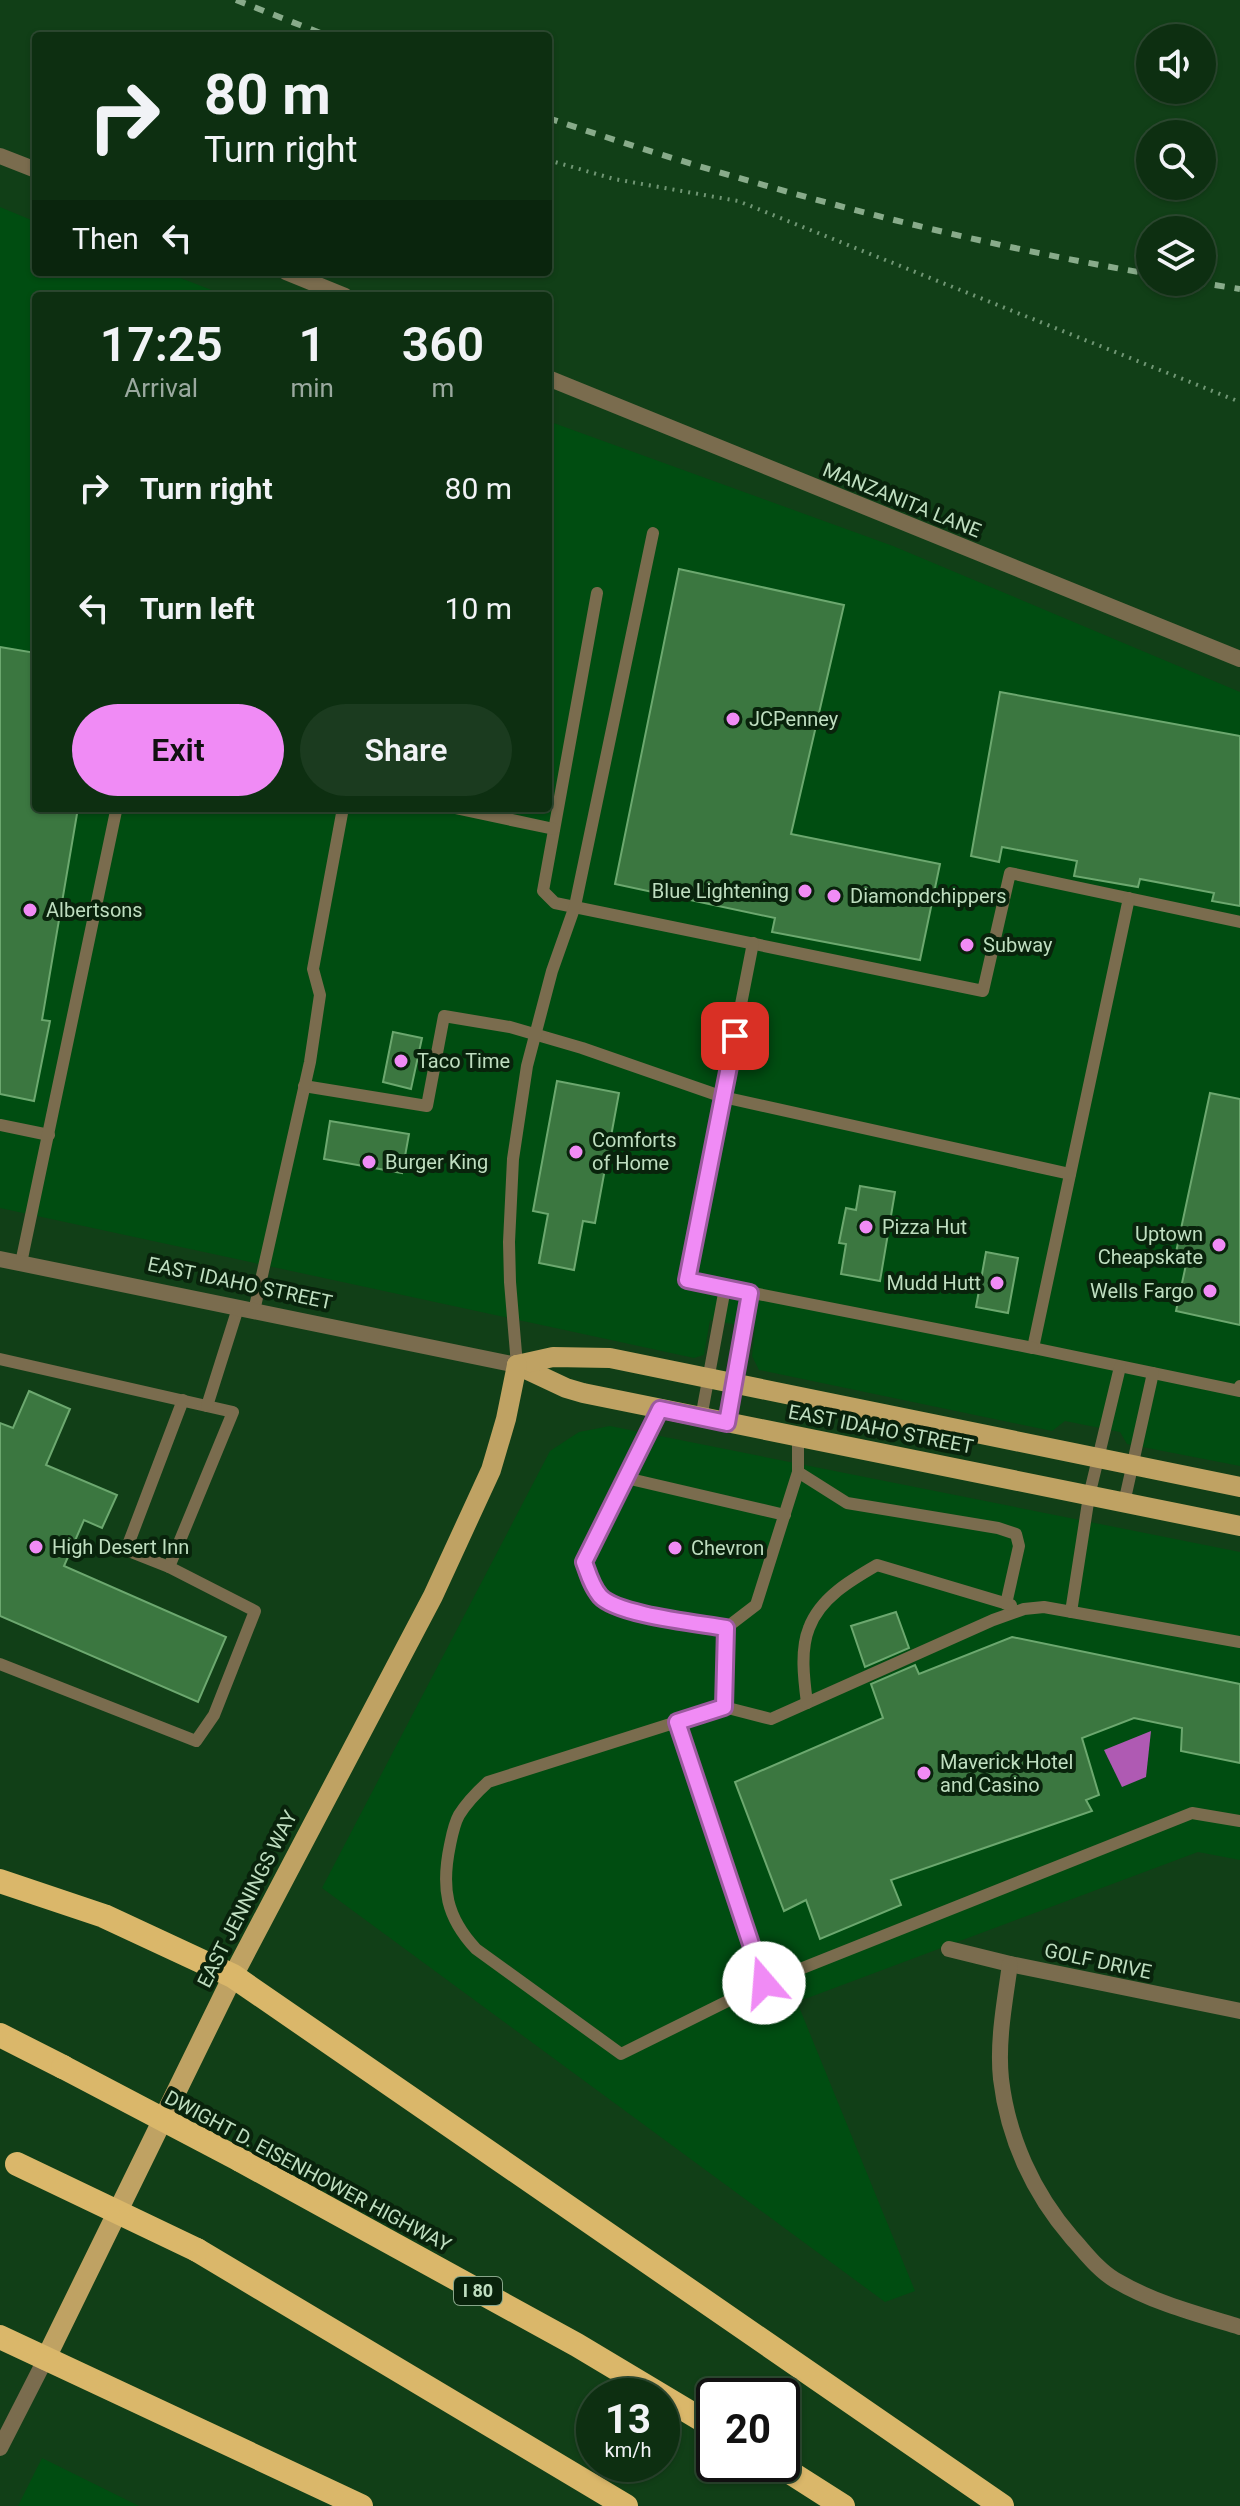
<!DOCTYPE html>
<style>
body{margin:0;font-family:Roboto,sans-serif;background:#1b3b1f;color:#f1f3f6;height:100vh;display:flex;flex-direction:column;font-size:30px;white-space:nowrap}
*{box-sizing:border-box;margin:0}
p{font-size:26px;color:#9aa99f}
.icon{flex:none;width:44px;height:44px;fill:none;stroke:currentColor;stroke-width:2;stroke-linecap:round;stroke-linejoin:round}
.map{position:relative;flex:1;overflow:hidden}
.side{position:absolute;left:32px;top:292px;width:520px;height:520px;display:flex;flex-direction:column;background:#0d2f11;border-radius:8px;box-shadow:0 2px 6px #0004,0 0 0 2px #2d4a31}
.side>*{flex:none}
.guide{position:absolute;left:32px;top:32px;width:520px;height:244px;border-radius:8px;box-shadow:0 2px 6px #0004,0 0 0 2px #2d4a31;background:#0d2f11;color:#f1f3f6;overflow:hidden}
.fabs{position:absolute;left:1136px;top:24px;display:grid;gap:16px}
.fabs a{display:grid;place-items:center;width:80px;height:80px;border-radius:50%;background:#0d2f11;box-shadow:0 2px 6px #0004,0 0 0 2px #2d4a31;font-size:40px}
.speed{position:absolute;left:576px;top:2378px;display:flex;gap:16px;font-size:40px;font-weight:700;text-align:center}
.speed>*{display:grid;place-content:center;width:104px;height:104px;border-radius:50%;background:#0d2f11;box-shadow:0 2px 6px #0004,0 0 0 2px #2d4a31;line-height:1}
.speed small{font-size:20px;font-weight:400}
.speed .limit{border:4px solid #111;border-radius:12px;background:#fff;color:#111}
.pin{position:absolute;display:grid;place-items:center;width:68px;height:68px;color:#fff;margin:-34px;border-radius:16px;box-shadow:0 4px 12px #0006}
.me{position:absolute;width:88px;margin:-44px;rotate:342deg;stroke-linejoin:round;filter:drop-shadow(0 0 6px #0008)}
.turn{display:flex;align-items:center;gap:28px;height:168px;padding:0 40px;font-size:36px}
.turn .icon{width:104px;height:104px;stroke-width:2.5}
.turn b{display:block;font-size:56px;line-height:68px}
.then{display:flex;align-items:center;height:76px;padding:0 40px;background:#0003;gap:16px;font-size:30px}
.eta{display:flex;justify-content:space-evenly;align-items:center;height:136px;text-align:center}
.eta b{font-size:48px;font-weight:600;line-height:56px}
.cta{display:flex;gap:16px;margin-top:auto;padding:16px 40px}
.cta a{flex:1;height:92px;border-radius:48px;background:#f08bf5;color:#111;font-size:32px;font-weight:600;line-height:92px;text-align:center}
.cta a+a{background:#1b3b1f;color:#f1f3f6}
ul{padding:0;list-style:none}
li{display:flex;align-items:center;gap:24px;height:120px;padding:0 40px}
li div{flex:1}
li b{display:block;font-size:30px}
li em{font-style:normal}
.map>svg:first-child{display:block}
</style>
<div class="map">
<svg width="1240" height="2506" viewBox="0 0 1240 2506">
<rect width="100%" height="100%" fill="#113f17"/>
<g fill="#004d11">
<path d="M 0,207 L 36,222 L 36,272 L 165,272 L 227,296 L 36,296 L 36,808 L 548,808 L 548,421 L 893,546 L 1240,692 L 1240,1466 L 1127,1444 L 1120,1432 L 1065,1421 L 1052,1431 L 759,1370 L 752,1356 L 755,1328 L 710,1320 L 704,1355 L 694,1358 L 0,1208 Z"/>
<path d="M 610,1426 L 1240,1552 L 1240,1860 L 1198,1852 L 797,2002 L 915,2291 L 885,2302 L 322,1888 L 550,1451 L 579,1432 Z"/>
<path d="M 42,2458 L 139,2506 L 18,2506 Z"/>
</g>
<path fill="#af5ab3" d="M 1151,1731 L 1146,1777 L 1122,1787 L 1104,1750 Z"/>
<g fill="#3b7740" stroke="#6ca86f" stroke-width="2">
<path d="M 679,569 L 844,605 L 791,834 L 940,864 L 920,960 L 772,932 L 775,918 L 615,884 Z"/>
<path d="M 0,647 L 36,653 L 36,808 L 78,808 L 42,1020 L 50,1021 L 34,1101 L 0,1094 Z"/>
<path d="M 1000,692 L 1240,736 L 1240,906 L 1212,901 L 1214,893 L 1140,879 L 1138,887 L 1074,876 L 1077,861 L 1002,847 L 999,862 L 971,856 Z"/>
<path d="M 393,1032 L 422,1038 L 411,1089 L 383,1082 Z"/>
<path d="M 557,1081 L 619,1093 L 595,1223 L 583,1221 L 574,1270 L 539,1263 L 548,1214 L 533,1211 Z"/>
<path d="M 1210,1093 L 1240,1099 L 1240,1325 L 1176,1311 L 1187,1260 L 1175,1257 Z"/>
<path d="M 330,1121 L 409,1134 L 402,1173 L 324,1159 Z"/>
<path d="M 860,1186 L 895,1192 L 880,1281 L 841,1274 L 846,1244 L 839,1243 L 846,1208 L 856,1210 Z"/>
<path d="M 986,1252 L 1018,1258 L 1008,1313 L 976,1307 Z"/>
<path d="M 29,1391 L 70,1409 L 46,1465 L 117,1495 L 102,1528 L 84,1520 L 64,1566 L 226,1637 L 198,1702 L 0,1616 L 0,1423 L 13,1428 Z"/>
<path d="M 896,1612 L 909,1648 L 865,1667 L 851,1626 Z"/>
<path d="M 1012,1637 L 1240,1684 L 1240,1763 L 1181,1751 L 1182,1728 L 1134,1718 L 1082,1738 L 1099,1795 L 1086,1800 L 1092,1811 L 891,1880 L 901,1905 L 820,1939 L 806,1900 L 784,1911 L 735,1782 L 883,1718 L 871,1684 L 915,1665 L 919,1674 Z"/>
</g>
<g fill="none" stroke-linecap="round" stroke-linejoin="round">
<path stroke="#709674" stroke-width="4" stroke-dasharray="2 6" stroke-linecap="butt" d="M 548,160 L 614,179 L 738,201 L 1240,402"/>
<g stroke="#7a6c4e" stroke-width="12">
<path d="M 597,593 L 543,891 L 555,903 L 983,991 L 1010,873 L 1240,922"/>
<path d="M 455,808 L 554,829"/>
<path d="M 1129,898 L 1033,1348 L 1239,1391 L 1240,1386"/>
<path d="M 753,943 L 687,1280 L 1033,1348"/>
<path d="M 304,1086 L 427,1106 L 444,1016 L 510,1027 L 582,1048 L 723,1097 L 1070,1174"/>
<path d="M 0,1125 L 49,1135"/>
<path d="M 21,1263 L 116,811"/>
<path d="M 254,1311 L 310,1062 L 320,995 L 313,969 L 343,808"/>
<path d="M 0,1359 L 233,1412 L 169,1567 L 255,1611 L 214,1715 L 196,1741 L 0,1664"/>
<path d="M 517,1365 L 510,1282 L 509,1242 L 513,1159 L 527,1066 L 552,971 L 575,906 L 653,533"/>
<path d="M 207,1406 L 238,1308"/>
<path d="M 660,1409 L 584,1562 C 588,1573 592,1587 600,1596 C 616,1615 698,1623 726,1628"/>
<path d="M 701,1418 L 725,1288"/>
<path d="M 727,1423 L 750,1293"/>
<path d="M 798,1437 L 798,1472 L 847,1503 L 998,1528 L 1016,1534 L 1019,1546 L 1006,1604"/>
<path d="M 626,1478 L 785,1515"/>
<path d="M 1124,1503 L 1153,1373"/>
<path d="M 169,1567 L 126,1550 L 183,1400"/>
<path d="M 1071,1612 L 1089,1496 L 1120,1367"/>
<path d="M 1240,1642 L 1044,1607 L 1024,1609 L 993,1620 L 771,1719 L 724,1707 L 488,1782 C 477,1792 467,1802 459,1815 C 454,1824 452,1835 450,1845 C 441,1888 446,1917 476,1949 L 621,2054 L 760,1985 L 1192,1813 L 1240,1821"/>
<path d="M 807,1703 C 804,1680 800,1650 809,1628 C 820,1598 851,1580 877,1565 L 1011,1605"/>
<path d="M 724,1707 L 726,1628 L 756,1605 L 798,1472"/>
<path d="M 677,1722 L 764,1983"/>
</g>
<g stroke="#7a6c4e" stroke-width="16">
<path d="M 0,156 L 36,170"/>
<path d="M 286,272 L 345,296"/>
<path d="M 548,378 L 1240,659"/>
<path d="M 949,1949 L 1010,1964 L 1240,2011"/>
<path d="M 1010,1964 C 1005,2001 997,2041 1001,2079 C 1008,2138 1033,2193 1072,2238 C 1085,2252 1098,2270 1115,2280 C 1154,2303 1197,2314 1240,2327"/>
</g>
<g stroke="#7a6c4e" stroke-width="16">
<path d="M 0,1259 L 517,1365"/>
<path d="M 0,2448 L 45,2360"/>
</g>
<g stroke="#bfa263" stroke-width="20">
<path d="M 517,1365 L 566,1388 L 583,1393 L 1240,1526"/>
<path d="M 517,1365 L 553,1357 L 610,1358 L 1240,1487"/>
<path d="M 45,2360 L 233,1976 L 433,1596 L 491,1470 L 506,1419 L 517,1365"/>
</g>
<g stroke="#dab76a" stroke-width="24">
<path d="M 0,1881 L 104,1916 L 233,1976 L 1002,2506"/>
<path d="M 0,2035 L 63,2067"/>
<path d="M 240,2160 L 577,2345 L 714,2427"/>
<path d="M 197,2250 L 626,2506"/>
<path d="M 0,2337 L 361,2506"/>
<path d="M 777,2464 L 843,2506"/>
</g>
<g stroke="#88ab8a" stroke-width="6" stroke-dasharray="10 10" stroke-linecap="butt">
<path d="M 236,0 L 328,36"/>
<path d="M 548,118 C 745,184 945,239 1150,274"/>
<path d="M 1195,282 L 1240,289"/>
</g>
<g stroke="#dab76a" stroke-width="24">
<path d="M 63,2067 L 240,2160"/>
<path d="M 17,2164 L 197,2250"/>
</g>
</g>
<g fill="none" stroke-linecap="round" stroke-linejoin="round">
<defs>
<path id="route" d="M 735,1036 L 687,1280 L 750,1293 L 727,1423 L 660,1409 L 584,1562 C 588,1573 592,1587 600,1596 C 617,1615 698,1623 726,1628 L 724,1707 L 677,1722 L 764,1983"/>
</defs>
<use href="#route" stroke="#9c5a9f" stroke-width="20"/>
<use href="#route" stroke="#f08bf5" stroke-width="14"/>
</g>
<g fill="#f08bf5" stroke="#09230c" stroke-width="3">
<circle cx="733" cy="719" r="8"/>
<circle cx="805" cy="891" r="8"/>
<circle cx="834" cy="896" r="8"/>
<circle cx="30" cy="910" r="8"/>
<circle cx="967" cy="945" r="8"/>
<circle cx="401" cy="1061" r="8"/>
<circle cx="576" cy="1152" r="8"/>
<circle cx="369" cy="1162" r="8"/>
<circle cx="866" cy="1227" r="8"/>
<circle cx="1219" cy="1245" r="8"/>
<circle cx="997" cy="1283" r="8"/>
<circle cx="1210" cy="1291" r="8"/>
<circle cx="36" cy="1547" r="8"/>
<circle cx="675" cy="1548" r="8"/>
<circle cx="924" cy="1773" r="8"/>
</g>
<g text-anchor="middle" stroke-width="8" stroke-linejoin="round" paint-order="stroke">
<rect fill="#09230c" stroke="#88a68a" stroke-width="2" x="454" y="2277" width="48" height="28" rx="6"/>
<g font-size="18" font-weight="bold" fill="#bfdec0">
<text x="478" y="2297">I 80</text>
</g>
<g font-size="20" fill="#bfdec0" stroke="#09230c">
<text transform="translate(902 500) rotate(22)" y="7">MANZANITA LANE</text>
<text transform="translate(240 1283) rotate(12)" y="7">EAST IDAHO STREET</text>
<text transform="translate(881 1429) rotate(11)" y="7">EAST IDAHO STREET</text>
<text transform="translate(247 1899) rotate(-63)" y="7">EAST JENNINGS WAY</text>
<text transform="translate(1098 1961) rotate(12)" y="7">GOLF DRIVE</text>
<text transform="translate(308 2171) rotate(28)" y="7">DWIGHT D. EISENHOWER HIGHWAY</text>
</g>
<g font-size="20" fill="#bfdec0" stroke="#09230c" text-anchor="start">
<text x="749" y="726">JCPenney</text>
<text x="789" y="898" text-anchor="end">Blue Lightening</text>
<text x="850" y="903">Diamondchippers</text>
<text x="46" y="917">Albertsons</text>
<text x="983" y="952">Subway</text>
<text x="417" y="1068">Taco Time</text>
<text x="592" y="1147">Comforts<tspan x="592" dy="23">of Home</tspan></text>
<text x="385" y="1169">Burger King</text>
<text x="882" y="1234">Pizza Hut</text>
<text x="1203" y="1241" text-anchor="end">Uptown<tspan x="1203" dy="23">Cheapskate</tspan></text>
<text x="981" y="1290" text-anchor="end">Mudd Hutt</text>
<text x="1194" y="1298" text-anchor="end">Wells Fargo</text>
<text x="52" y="1554">High Desert Inn</text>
<text x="691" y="1555">Chevron</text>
<text x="940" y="1769">Maverick Hotel<tspan x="940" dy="23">and Casino</tspan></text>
</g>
</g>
</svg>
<div class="fabs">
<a><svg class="icon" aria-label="sound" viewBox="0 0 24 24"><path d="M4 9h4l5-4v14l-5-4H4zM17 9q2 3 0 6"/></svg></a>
<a><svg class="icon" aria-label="search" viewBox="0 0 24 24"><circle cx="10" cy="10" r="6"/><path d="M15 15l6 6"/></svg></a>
<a><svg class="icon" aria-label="layers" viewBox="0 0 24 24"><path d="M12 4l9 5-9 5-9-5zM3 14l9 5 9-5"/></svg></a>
</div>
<div class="speed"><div>13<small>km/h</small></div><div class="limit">20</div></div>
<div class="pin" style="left:735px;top:1036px;background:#d93025"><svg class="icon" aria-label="arrive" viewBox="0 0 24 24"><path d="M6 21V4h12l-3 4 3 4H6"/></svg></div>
<svg class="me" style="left:764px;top:1983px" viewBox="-20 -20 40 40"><circle r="19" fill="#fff"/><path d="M0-13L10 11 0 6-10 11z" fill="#f08bf5"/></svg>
<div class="guide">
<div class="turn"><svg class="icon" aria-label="right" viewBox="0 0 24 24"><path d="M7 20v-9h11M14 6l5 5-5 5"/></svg><div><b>80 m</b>Turn right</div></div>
<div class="then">Then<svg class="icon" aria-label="left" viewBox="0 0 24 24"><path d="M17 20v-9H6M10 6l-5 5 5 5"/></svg></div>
</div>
<section class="side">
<div class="eta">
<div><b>17:25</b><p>Arrival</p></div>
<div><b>1</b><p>min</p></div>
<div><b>360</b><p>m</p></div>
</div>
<ul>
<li><svg class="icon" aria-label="right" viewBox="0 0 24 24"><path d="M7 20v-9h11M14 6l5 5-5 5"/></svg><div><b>Turn right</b></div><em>80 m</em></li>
<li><svg class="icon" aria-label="left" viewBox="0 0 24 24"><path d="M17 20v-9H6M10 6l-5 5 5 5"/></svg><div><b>Turn left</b></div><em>10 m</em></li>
</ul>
<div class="cta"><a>Exit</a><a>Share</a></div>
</section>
</div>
